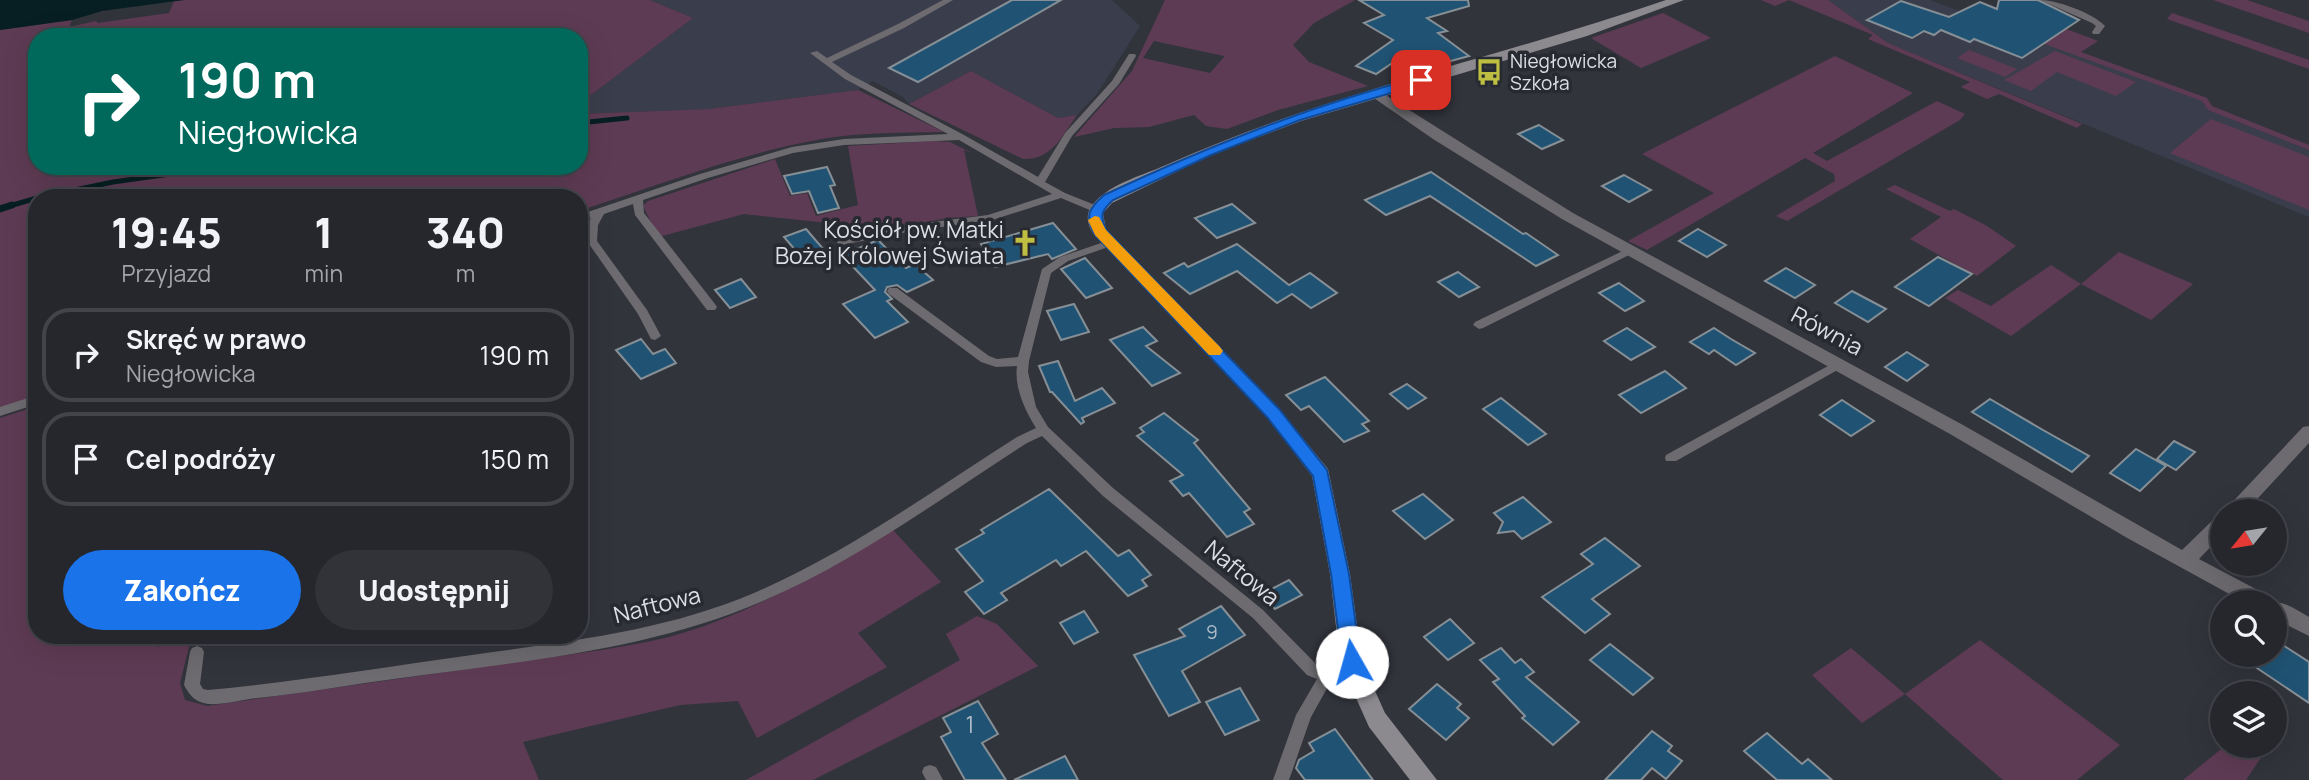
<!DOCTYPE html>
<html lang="pl">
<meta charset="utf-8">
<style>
body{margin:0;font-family:Manrope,sans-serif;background:#323339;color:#f1f3f6;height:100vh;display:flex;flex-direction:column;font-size:26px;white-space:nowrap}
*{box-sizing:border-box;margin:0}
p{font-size:23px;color:#a4a5aa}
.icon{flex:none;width:38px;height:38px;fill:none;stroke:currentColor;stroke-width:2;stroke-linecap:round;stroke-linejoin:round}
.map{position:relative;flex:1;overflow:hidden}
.panel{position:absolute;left:28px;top:189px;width:560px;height:455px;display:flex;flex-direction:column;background:#26272d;border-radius:28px;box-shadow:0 7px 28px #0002,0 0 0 2px #424449}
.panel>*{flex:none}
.hud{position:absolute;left:28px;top:28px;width:560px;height:147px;border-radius:28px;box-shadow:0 7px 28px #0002,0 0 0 2px #424449;background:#00695c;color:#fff;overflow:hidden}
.needle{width:46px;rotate:240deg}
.tools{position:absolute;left:2210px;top:499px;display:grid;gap:14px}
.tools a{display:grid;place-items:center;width:77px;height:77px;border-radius:50%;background:#26272d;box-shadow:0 7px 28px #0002,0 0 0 2px #424449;font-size:35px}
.pin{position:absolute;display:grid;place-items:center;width:60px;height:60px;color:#fff;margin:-30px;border-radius:14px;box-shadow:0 4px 10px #0006}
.me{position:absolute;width:77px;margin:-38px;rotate:353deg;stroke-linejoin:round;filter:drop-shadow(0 0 5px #0008)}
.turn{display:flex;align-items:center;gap:24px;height:147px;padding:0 35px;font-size:32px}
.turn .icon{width:91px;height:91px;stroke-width:2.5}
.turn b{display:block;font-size:49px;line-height:60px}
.eta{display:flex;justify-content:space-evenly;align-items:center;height:119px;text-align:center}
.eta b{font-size:42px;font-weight:800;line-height:49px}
.cta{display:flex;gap:14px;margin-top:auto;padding:14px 35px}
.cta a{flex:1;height:80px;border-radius:42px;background:#1a73e8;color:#fff;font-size:28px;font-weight:800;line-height:80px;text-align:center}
.cta a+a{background:#323339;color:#f1f3f6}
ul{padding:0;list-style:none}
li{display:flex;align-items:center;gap:21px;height:94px;margin:0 14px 10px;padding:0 21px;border:4px solid #424449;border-radius:28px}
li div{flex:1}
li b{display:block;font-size:26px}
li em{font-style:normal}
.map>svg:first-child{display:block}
</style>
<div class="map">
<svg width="2309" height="780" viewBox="0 0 2309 780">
<rect width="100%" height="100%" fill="#32343c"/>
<g fill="#3a3e4c">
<path d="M 650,0 L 1112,0 L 1140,26 L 1097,94 L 1077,115 L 1058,118 L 971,71 L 909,104 L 903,97 L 873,81 L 858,90 L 709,109 L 579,114 L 579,104 L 693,18 Z"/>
<path d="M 1828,0 L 1930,0 L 2202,101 L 2208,110 L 2309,150 L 2309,217 L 1888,43 Z"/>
</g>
<g fill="#5e3b54" fill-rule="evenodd">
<path d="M 184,0 L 650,0 L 693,18 L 579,104 L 579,37 L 37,37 L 37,166 L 579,166 L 579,114 L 709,109 L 858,90 L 944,132 C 903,133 862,132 821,139 C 739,154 659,185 579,211 L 579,198 L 262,198 L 261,187 L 199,198 L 37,198 L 37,396 L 0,409 L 0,30 L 72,20 L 69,27 L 96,21 L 98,23 L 169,13 L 174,1 Z"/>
<path d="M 1165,0 L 1355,0 L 1314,23 L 1293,45 L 1309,62 L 1368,86 L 1278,110 L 1227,129 L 1206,126 L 1194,115 L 1149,127 L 1114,128 L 1074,137 L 1132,71 ZM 1154,41 L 1224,56 L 1224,57 L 1210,73 L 1143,58 Z"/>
<path d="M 1761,0 L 1828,0 L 1888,43 L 2082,124 L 2077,128 L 1999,94 L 1987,99 L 1961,87 L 1970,82 L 1868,39 L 1873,35 L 1789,0 L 1775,6 Z"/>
<path d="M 2213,0 L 2247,0 L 2309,21 L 2309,33 Z"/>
<path d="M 1663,13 L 1711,38 L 1641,68 L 1591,38 Z"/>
<path d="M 2172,13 L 2309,60 L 2309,69 L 2167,19 Z"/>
<path d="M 2040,19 L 2098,41 L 2081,52 L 2207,98 L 2212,106 L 2309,145 L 2309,150 L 2208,110 L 2202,101 L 2014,33 Z"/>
<path d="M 1969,50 L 2017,69 L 2005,77 L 1957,58 Z"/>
<path d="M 2055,51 L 2136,82 L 2116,96 L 2057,72 L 2031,91 L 2004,80 Z"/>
<path d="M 1835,56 L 1913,93 L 1813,153 L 1827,161 L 1937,101 L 1965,114 L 1960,120 L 1787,221 L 1776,216 L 1835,181 L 1834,174 L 1805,158 L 1647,250 L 1628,241 L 1714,193 L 1642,154 Z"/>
<path d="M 971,71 L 1058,118 L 1077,115 C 1062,136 1052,160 1023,159 L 909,104 Z"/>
<path d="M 2211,119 L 2309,157 L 2309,210 L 2170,153 Z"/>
<path d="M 933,141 L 950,142 L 974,154 L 964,150 L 978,216 L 947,218 L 869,233 L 866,227 L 744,214 L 662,236 L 654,228 L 643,206 L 648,201 L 775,159 L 790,196 L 807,193 L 816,216 L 858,205 L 848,146 Z"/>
<path d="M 1895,185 L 1950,211 L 1954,209 L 1987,226 L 2016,246 L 1977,276 L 1910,239 L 1941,217 L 1886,189 Z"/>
<path d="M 2119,252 L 2193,284 L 2151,320 L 2081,284 L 2011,336 L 1945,298 L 1958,290 L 1991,306 L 2051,265 L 2081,284 Z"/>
<path d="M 37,406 L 37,635 L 159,635 L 157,647 L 192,635 L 180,683 L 185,700 L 207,706 L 602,650 C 623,646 644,643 665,638 C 747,617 821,572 893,530 L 941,582 L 858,633 L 887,667 L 757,738 L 738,701 L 680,705 L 523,742 L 539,780 L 0,780 L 0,418 Z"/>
<path d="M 977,616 L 997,624 L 1038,666 L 813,780 L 746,780 L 960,660 L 946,634 Z"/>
<path d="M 1980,640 L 2120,745 L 2077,780 L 2003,780 L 1905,694 L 1862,723 L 1812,675 L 1851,648 L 1905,694 Z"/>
<path d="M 2225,746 L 2268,747 L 2246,780 L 2183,780 Z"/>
</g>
<path fill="#071f22" d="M 0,0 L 184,0 L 102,11 L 72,20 L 0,30 Z"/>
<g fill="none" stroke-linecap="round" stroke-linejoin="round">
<g stroke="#071f22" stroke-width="5">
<path d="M 579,123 L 627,118"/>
<path d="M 37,198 L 113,182 L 227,166"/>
<path d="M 6,207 L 37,198"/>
</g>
<path stroke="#071f22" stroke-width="7" d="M 0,209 L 12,205"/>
</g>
<g fill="#205373" stroke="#868f95" stroke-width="2">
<path d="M 1012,0 L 1061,0 L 918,82 L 889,68 Z"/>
<path d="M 1359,0 L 1468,0 L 1469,6 L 1427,18 L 1447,31 L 1438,33 L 1469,56 L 1425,68 L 1407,53 L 1376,74 L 1356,66 L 1393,40 L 1364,23 L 1384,15 Z"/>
<path d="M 1999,0 L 2038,0 L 2079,20 L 2022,58 L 1974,39 L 1970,42 L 1941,30 L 1934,35 L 1924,31 L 1912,38 L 1867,20 L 1901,1 L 1949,17 L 1980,2 L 1997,9 Z"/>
<path d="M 1539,125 L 1563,140 L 1542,149 L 1518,134 Z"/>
<path d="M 827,167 L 835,185 L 830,186 L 839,208 L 818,213 L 809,191 L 792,194 L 784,176 Z"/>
<path d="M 1431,172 L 1523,234 L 1526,233 L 1558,255 L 1536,266 L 1430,196 L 1386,215 L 1365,200 Z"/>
<path d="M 1624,175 L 1651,190 L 1629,202 L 1602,186 Z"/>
<path d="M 1232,204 L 1255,223 L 1217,238 L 1195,218 Z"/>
<path d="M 1053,223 L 1076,249 L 1052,259 L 1048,254 L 995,267 L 981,244 Z"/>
<path d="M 806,229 L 825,251 L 803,259 L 784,237 Z"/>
<path d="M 1698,229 L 1726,245 L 1707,257 L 1679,241 Z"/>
<path d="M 878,240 L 906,268 L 915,264 L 933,280 L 907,292 L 897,285 L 887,287 L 885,292 L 892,299 L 887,301 L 908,322 L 875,338 L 843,304 L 875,290 L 842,255 Z"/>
<path d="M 1237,244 L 1289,285 L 1310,273 L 1337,293 L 1311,308 L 1292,294 L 1277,303 L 1237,271 L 1190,294 L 1164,273 L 1184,263 L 1188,267 Z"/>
<path d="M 1938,257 L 1972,274 L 1929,306 L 1895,287 Z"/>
<path d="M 1085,258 L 1112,288 L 1086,298 L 1061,269 Z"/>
<path d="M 1786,268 L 1793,272 L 1815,285 L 1795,298 L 1765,281 Z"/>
<path d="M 1458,272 L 1479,287 L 1459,297 L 1438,282 Z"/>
<path d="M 741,279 L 756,297 L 730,308 L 715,290 Z"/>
<path d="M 1619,283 L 1644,301 L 1625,311 L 1599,293 Z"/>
<path d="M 1852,291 L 1886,309 L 1868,322 L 1835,303 Z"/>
<path d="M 1074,304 L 1089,332 L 1061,340 L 1047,311 Z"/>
<path d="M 1143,327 L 1157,341 L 1146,346 L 1180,373 L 1152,386 L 1110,340 Z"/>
<path d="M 1627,328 L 1655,347 L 1631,360 L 1604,341 Z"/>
<path d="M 1714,328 L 1731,339 L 1755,353 L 1736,365 L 1714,350 L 1709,354 L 1690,342 Z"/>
<path d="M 641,339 L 653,354 L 665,349 L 676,363 L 641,379 L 616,350 Z"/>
<path d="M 1907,352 L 1928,365 L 1907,381 L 1885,367 Z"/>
<path d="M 1058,361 L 1075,401 L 1102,388 L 1115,403 L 1082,418 L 1084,422 L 1081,424 L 1052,392 L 1050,392 L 1039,366 Z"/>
<path d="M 1665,371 L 1686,388 L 1641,413 L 1619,395 Z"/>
<path d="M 1325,377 L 1369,421 L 1362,424 L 1369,431 L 1344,442 L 1309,406 L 1301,410 L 1286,395 Z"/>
<path d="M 1407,384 L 1426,398 L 1408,409 L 1390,394 Z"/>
<path d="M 1501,398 L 1546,434 L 1528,445 L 1483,409 Z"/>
<path d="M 1990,399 L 2043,430 L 2089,456 L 2072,472 L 1972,412 Z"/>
<path d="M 1842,400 L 1874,421 L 1851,436 L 1820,415 Z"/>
<path d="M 1164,413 L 1198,440 L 1194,443 L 1250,509 L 1244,512 L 1254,524 L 1227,537 L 1189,493 L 1183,496 L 1170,481 L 1183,475 L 1137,436 L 1144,432 L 1140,428 Z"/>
<path d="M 2174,441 L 2195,452 L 2176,470 L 2157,459 Z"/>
<path d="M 2136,449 L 2166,466 L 2140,491 L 2110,473 Z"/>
<path d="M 1049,489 L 1118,556 L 1129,550 L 1151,575 L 1142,580 L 1147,586 L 1128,596 L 1086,551 L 1061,566 L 1056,560 L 1001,593 L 1007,600 L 984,614 L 965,592 L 983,581 L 956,549 L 984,533 L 981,530 Z"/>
<path d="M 1423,494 L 1453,520 L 1425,539 L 1393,511 Z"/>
<path d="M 1523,497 L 1551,522 L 1522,539 L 1514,531 L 1498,533 L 1503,522 L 1494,513 Z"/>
<path d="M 1605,538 L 1640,566 L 1592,599 L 1610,614 L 1585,633 L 1542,597 L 1593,564 L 1581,554 Z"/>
<path d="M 1289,580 L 1302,595 L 1275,609 L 1262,594 Z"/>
<path d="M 1221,606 L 1245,635 L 1182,671 L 1200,702 L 1169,716 L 1134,655 L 1185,636 L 1179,629 Z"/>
<path d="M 1084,611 L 1098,632 L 1074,644 L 1060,623 Z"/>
<path d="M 1450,619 L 1474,643 L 1448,660 L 1424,637 Z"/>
<path d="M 2275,640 L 2309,662 L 2309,703 L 2236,654 L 2275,654 Z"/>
<path d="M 1610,644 L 1653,678 L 1633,695 L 1590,660 Z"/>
<path d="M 1501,648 L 1515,663 L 1521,659 L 1534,672 L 1526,677 L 1579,722 L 1553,745 L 1522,718 L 1525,716 L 1493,682 L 1499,679 L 1480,660 Z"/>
<path d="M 1437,684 L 1461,704 L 1457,708 L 1469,718 L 1446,740 L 1409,709 Z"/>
<path d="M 1240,688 L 1259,720 L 1225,735 L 1206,702 Z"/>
<path d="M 978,701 L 998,734 L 982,743 L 1006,780 L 965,780 L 941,737 L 951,732 L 943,718 Z"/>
<path d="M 1335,729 L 1373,780 L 1305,780 L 1296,768 L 1299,760 L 1314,751 L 1309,743 Z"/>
<path d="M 1652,731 L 1672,746 L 1668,751 L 1682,761 L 1666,779 L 1652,768 L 1641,780 L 1605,780 Z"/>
<path d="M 1767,733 L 1802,764 L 1808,759 L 1832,780 L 1777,780 L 1744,751 Z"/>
<path d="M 1065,756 L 1078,780 L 1014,780 Z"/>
</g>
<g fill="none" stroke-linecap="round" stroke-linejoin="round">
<g fill="#6d6b6f" fill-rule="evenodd">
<path d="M 943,0 L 953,0 L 904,28 L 832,62 L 851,75 L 964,135 L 1038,177 L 1065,133 L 1112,81 L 1129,54 L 1135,54 L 1136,56 L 1119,84 L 1072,136 L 1045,182 L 1065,193 L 1100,207 L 1101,209 L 1100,211 L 1092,211 L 1061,198 L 989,221 L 917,230 L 842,245 L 838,244 L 837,242 L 838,240 L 917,224 L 988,215 L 1052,194 L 959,140 L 844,145 L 793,153 L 708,178 L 643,200 L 644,213 L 715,304 L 717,307 L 715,310 L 707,310 L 635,215 L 633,204 L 604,214 L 598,225 L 597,241 L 647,310 L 661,336 L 655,340 L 651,339 L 638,314 L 587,241 L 588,225 L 591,218 L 579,222 L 579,215 L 700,174 L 792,147 L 844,139 L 948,134 L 845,79 L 810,53 L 817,51 L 827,58 L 898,24 Z"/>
<path d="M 2040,0 C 2057,0 2093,13 2105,26 L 2099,34 L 2093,34 L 2092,32 L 2096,26 L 2092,23 Z"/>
<path d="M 1110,240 L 1115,243 L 1114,245 L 1068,261 L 1051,273 L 1029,361 L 1028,372 L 1036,407 L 1048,427 L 1113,488 L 1263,610 L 1317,665 L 1327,670 L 1362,674 L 1365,679 L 1362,684 L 1357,685 L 1330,683 L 1311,717 L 1289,780 L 1273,780 L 1296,715 L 1317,679 L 1307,675 L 1253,618 L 1103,496 L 1042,436 L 1027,443 C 941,498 857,561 763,601 C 639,655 498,663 365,683 C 327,689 288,695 250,699 C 237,701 221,705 208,704 C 195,702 190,696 184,685 L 190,652 L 192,648 L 197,646 L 202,648 L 204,652 L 200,684 L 203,689 L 208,690 C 294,682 379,668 465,656 C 562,642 663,632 754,593 C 847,553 932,491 1017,437 L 1036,428 C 1025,410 1014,388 1017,366 L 996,367 L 981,362 L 889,294 L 887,291 L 889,288 L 897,288 L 989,356 L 997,359 L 1018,357 L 1042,269 L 1060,257 Z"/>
<path d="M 1631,247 L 1635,248 L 1636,250 L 1635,252 L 1483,328 L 1479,329 L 1473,325 L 1475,322 Z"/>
<path d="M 1837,361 L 1843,365 L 1841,368 L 1676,461 L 1666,461 L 1665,458 L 1666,455 Z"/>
<path d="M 37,395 L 37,404 L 0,416 L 0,407 Z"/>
<path d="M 930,765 L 936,767 L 943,780 L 926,780 L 922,772 L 924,767 Z"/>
</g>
<g fill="#6d6b6f" fill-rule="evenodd">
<path d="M 1376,89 L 1573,213 L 1963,425 L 2182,550 L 2215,518 L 2222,516 L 2222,535 L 2199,559 L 2269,596 L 2272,602 C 2285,601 2298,611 2309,617 L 2309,636 L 2275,619 L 2275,602 L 2244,602 L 2129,539 L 1950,434 L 1562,219 L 1433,139 L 1371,96 L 1371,90 Z"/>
<path d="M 2309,426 L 2309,443 L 2246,511 L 2224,511 L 2303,427 Z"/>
</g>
<path fill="#8c898f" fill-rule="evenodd" d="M 1666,0 L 1684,0 L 1587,36 L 1301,121 L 1211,155 L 1112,203 L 1103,213 L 1106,230 L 1279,409 L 1328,469 L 1350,574 L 1362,662 L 1385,713 L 1437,780 L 1410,780 L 1369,727 L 1340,662 L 1330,574 L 1312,476 L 1267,417 L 1094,235 C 1086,223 1085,212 1095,202 C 1112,183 1144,175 1166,165 C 1326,93 1501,57 1666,0 Z"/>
</g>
<path fill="#1a73e8" stroke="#114b97" stroke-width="2" d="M 1421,77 L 1427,80 L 1425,83 L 1300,120 L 1211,155 L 1113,200 C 1101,211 1100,215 1106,230 L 1279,409 L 1327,470 L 1349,574 L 1361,662 L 1358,668 L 1352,670 L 1345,668 L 1342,662 L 1331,574 L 1313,476 L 1267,417 L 1095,235 C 1084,216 1089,208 1104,195 C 1207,147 1311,105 1421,77 Z"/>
<path fill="#f59e0b" d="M 1095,216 L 1099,217 L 1106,230 L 1220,347 L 1223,351 L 1220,355 L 1209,355 L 1095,235 L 1088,220 Z"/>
<defs>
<symbol id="bus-bare" viewBox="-9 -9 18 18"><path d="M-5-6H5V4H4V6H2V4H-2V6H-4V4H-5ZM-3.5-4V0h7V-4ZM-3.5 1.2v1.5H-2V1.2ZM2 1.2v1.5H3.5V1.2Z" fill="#bebe42" stroke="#282a32" stroke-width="2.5" paint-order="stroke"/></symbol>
<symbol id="church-bare" viewBox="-9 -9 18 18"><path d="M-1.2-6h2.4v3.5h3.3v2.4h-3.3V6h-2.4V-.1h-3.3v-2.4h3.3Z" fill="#bebe42" stroke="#282a32" stroke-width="2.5" paint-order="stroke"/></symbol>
</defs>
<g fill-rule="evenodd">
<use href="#bus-bare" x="1470" y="53" width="38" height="38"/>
<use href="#church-bare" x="1006" y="224" width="38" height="38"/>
</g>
<g text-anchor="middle" stroke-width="7" stroke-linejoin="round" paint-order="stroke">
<g font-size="19" fill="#dcdee3" stroke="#282a32" text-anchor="start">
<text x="1510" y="68">Niegłowicka<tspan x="1510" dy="22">Szkoła</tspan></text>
</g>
<g font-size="19" fill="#adbbc7">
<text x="1212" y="639">9</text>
</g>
<g font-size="23" fill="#dcdee3" stroke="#282a32" text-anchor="end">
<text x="1004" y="238">Kościół pw. Matki<tspan x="1004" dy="26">Bożej Królowej Świata</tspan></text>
</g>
<g font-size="23" fill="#dcdee3" stroke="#282a32">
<text transform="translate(1827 331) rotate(28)" y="8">Równia</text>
<text transform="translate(1242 573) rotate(39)" y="8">Naftowa</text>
<text transform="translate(657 605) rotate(-14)" y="8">Naftowa</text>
</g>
<g font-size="23" fill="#adbbc7">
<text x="970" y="733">1</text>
</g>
</g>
</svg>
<div class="tools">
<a><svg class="needle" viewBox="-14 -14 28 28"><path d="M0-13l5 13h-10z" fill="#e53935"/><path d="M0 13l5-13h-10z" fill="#a4a5aa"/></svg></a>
<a><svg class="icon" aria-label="search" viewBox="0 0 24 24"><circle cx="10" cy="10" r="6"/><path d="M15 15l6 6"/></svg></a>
<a><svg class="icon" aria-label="layers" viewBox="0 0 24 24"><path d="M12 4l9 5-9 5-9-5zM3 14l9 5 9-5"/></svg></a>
</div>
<div class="pin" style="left:1421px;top:80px;background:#d93025"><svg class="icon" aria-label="arrive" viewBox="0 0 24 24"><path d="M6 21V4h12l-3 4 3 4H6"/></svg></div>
<svg class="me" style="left:1352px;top:662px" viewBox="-20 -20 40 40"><circle r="19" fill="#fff"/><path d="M0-13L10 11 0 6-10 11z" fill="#1a73e8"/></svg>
<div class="hud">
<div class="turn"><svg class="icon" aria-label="right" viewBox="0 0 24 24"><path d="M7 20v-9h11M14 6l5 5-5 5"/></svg><div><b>190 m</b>Niegłowicka</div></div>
</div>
<section class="panel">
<div class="eta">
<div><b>19:45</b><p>Przyjazd</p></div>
<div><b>1</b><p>min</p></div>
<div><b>340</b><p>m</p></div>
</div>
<ul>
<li><svg class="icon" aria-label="right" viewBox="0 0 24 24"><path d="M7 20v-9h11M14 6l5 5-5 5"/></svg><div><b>Skręć w prawo</b><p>Niegłowicka</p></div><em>190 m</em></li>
<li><svg class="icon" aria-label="arrive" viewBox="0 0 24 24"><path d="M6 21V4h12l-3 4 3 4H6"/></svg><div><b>Cel podróży</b></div><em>150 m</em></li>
</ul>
<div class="cta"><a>Zakończ</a><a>Udostępnij</a></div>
</section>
</div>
